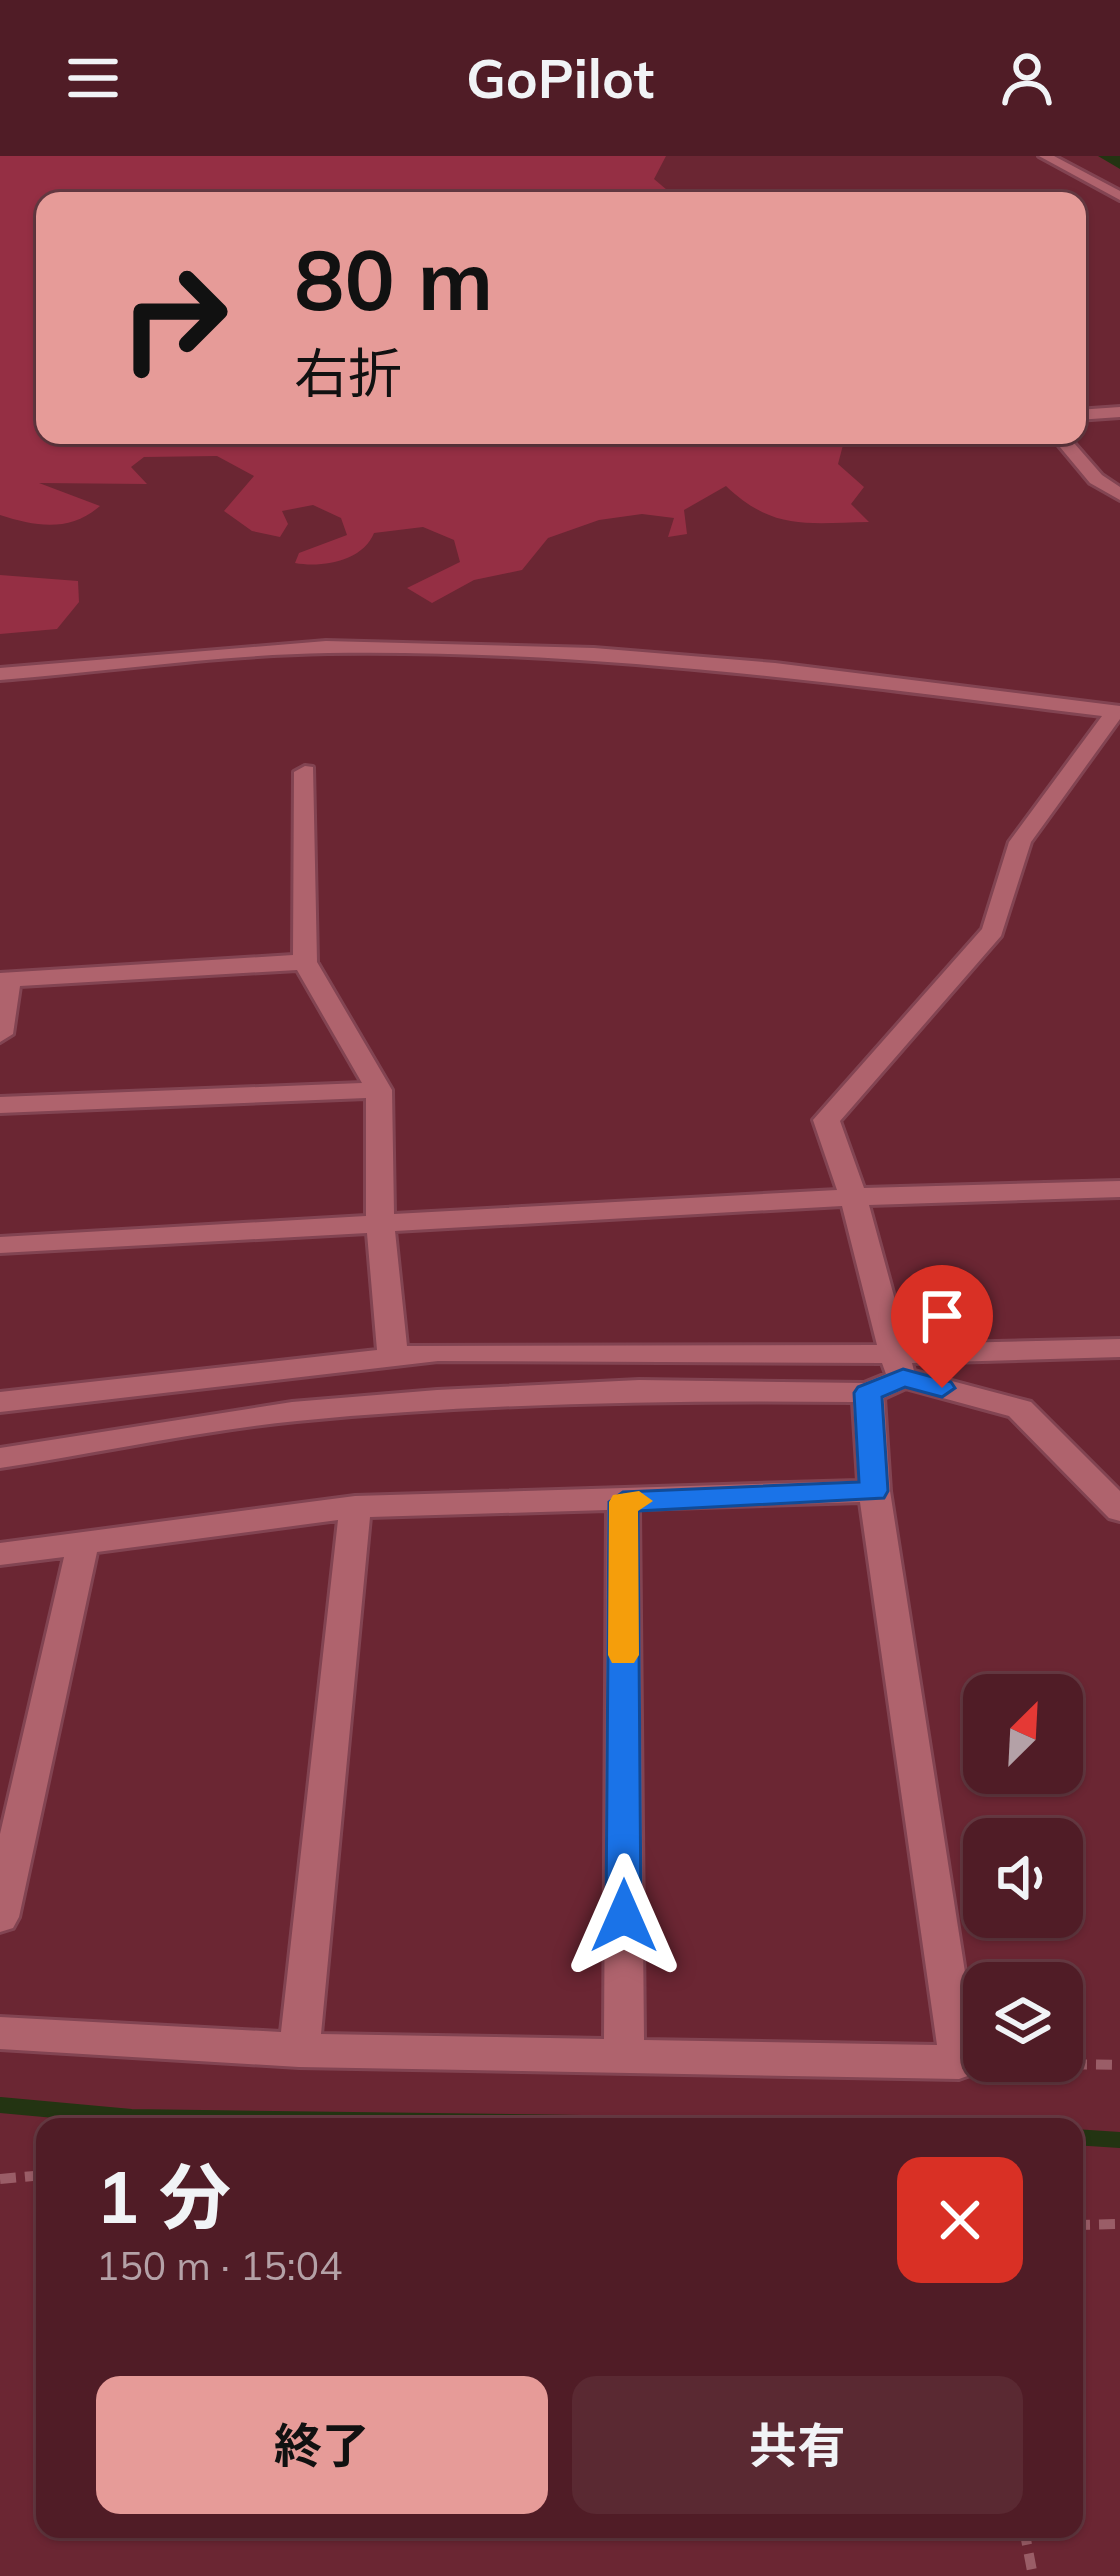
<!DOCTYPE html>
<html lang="ja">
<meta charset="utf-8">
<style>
body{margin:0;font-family:Mulish,"Noto Sans JP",sans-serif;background:#5a2932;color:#f1f3f6;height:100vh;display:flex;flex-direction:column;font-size:45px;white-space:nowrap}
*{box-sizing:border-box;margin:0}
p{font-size:39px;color:#b4a1a7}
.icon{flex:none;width:66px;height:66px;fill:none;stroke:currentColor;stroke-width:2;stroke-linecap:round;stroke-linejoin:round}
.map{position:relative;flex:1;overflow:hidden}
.panel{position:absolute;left:36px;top:1962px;width:1047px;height:420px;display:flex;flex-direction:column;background:#501c26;border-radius:24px;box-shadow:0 3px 9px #0004,0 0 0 3px #673a43}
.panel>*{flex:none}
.banner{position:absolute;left:36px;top:36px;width:1050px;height:252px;border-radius:24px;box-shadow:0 3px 9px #0004,0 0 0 3px #673a43;background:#e69b98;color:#111;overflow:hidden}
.needle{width:78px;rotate:24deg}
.tools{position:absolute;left:963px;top:1518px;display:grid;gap:24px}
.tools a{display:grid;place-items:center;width:120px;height:120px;border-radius:24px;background:#501c26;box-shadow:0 3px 9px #0004,0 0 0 3px #673a43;font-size:60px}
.pin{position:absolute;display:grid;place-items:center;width:102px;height:102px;color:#fff;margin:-123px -51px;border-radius:50% 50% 50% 0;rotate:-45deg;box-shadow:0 0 12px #0007}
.pin .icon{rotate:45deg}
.me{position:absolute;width:132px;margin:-66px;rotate:0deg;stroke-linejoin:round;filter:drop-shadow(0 0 9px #0008)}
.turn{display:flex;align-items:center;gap:42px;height:252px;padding:0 60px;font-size:54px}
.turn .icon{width:156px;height:156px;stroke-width:2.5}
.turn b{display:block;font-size:84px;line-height:102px}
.round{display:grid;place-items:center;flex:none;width:126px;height:126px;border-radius:24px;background:#5a2932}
.overview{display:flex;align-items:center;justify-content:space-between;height:204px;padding:0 60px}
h1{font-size:72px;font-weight:700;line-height:90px}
.action{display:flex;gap:24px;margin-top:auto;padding:24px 60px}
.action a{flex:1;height:138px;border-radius:24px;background:#e69b98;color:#111;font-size:48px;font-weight:700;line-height:138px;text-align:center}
.action a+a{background:#5a2932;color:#f1f3f6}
header{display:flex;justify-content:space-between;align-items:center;height:156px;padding:0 60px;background:#501c26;font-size:54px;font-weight:700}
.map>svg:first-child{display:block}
</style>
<header><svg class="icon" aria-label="menu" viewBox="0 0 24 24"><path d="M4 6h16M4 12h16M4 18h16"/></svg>GoPilot<svg class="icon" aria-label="person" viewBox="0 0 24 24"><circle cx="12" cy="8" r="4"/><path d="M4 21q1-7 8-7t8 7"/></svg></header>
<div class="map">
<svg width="1120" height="2420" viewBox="0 0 1120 2420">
<rect width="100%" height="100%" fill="#6b2633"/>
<g fill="#952f44">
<path d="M 0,0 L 666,0 L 654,23 L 680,45 L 45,45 L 45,279 L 828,279 L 843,289 L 838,308 L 864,331 L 851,348 L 869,366 C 808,367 773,375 726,330 L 684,354 L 687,378 L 668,381 L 674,362 L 642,358 L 599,364 L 548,382 L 522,414 L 474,424 L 432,447 L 407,432 L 460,406 L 454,384 L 423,371 L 374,377 C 363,405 322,412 295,407 L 299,397 L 347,379 L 341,362 L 313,349 L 282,355 L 288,368 L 280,381 L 252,375 L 224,355 L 254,320 L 217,300 L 144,301 L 131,311 L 147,328 L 39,327 L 100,350 C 70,376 37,371 0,359 Z"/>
<path d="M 0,419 L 78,425 L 79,446 L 57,473 L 0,478 Z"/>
</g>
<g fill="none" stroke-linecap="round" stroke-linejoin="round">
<g stroke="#233412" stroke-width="16">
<path d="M 0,1949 L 131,1961 L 876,1971"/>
<path d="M 1074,1981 L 1120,1984"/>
</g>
<path fill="#233412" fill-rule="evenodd" d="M 1098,0 L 1120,0 L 1120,13 Z"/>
<defs>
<g id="minor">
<path d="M 1039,0 L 1054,0 L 1120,35 L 1120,44 Z"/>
<path d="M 1120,251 L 1120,261 L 1077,264 L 1077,254 Z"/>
<path d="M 1050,279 L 1067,279 L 1102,319 L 1120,331 L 1120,344 L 1090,327 Z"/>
<path d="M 326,485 L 594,492 L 775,507 L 1120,550 L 1120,563 L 1031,686 L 1001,780 L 840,965 L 864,1032 L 1120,1025 L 1120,1041 L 869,1049 L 907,1188 L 1120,1183 L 1120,1201 L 912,1207 L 914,1215 L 1031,1246 L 1120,1335 L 1120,1365 L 1109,1362 L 1009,1260 L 906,1232 L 884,1242 L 890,1335 L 979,1906 L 973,1918 L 959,1923 L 299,1911 L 0,1893 L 0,1861 L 281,1876 L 338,1364 L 97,1396 L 19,1761 L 13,1772 L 0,1776 L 0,1678 L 64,1401 L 0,1409 L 0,1387 L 355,1340 L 858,1325 L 853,1246 C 667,1244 483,1247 297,1265 C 198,1275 99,1297 0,1312 L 0,1292 L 292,1246 L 437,1234 L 639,1224 L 864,1227 L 886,1218 L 882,1207 L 438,1205 L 0,1256 L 0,1236 L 377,1194 L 367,1077 L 0,1097 L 0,1081 L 366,1060 L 366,942 L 0,957 L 0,941 L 362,927 L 297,814 L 20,830 L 13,878 L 0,886 L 0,817 L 293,799 L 294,616 L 305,610 L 313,611 L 317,806 L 392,934 L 394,1058 L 837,1034 L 813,964 L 982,773 L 1009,686 L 1102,560 C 845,528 587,493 328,497 C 219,499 109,515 0,524 L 0,512 ZM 842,1050 L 877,1189 L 407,1190 L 395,1075 ZM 860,1346 L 937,1889 L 644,1884 L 639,1353 ZM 607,1354 L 604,1883 L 321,1878 L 370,1361 Z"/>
</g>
</defs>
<use href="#minor" stroke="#824452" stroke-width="6"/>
<g stroke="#9a5d67" stroke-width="10" stroke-dasharray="16 9" stroke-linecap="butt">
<path d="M 996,1907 L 1120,1909"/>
<path d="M 0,2023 L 45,2019"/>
<path d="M 1074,2069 L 1120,2068"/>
<path d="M 1024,2373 L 1033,2420"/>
</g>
<use href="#minor" fill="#af636d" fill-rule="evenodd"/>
</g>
<path fill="#1a73e8" stroke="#114b97" stroke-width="3" d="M 903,1213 L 951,1226 L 955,1232 L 942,1241 L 905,1231 L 882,1241 L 888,1335 L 884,1342 L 638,1355 L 641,1760 L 636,1770 L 624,1774 L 611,1770 L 606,1760 L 609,1346 L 623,1336 L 859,1326 L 854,1237 L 858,1231 Z"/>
<path fill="#f59e0b" d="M 639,1335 L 653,1345 L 638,1355 L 639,1499 L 634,1507 L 612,1507 L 608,1499 L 609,1346 L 613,1339 Z"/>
</svg>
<div class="tools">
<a><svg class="needle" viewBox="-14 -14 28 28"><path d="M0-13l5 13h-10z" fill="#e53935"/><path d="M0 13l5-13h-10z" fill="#b4a1a7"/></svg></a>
<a><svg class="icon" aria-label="sound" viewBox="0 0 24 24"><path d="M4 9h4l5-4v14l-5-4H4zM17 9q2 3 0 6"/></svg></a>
<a><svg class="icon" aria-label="layers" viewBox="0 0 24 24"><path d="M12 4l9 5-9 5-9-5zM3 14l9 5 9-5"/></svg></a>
</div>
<div class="pin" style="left:942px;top:1232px;background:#d93025"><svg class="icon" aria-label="arrive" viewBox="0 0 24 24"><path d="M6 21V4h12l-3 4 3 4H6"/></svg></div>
<svg class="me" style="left:624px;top:1760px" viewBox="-20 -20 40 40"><path d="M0-17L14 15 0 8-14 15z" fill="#1a73e8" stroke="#fff" stroke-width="4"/></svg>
<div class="banner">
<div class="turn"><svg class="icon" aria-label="right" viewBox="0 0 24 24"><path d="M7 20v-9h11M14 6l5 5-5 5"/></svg><div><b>80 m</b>右折</div></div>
</div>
<section class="panel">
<div class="overview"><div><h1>1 分</h1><p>150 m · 15:04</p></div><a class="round" style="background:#d93025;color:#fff"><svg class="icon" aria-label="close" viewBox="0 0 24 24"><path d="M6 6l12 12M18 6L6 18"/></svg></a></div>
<div class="action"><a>終了</a><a>共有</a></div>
</section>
</div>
